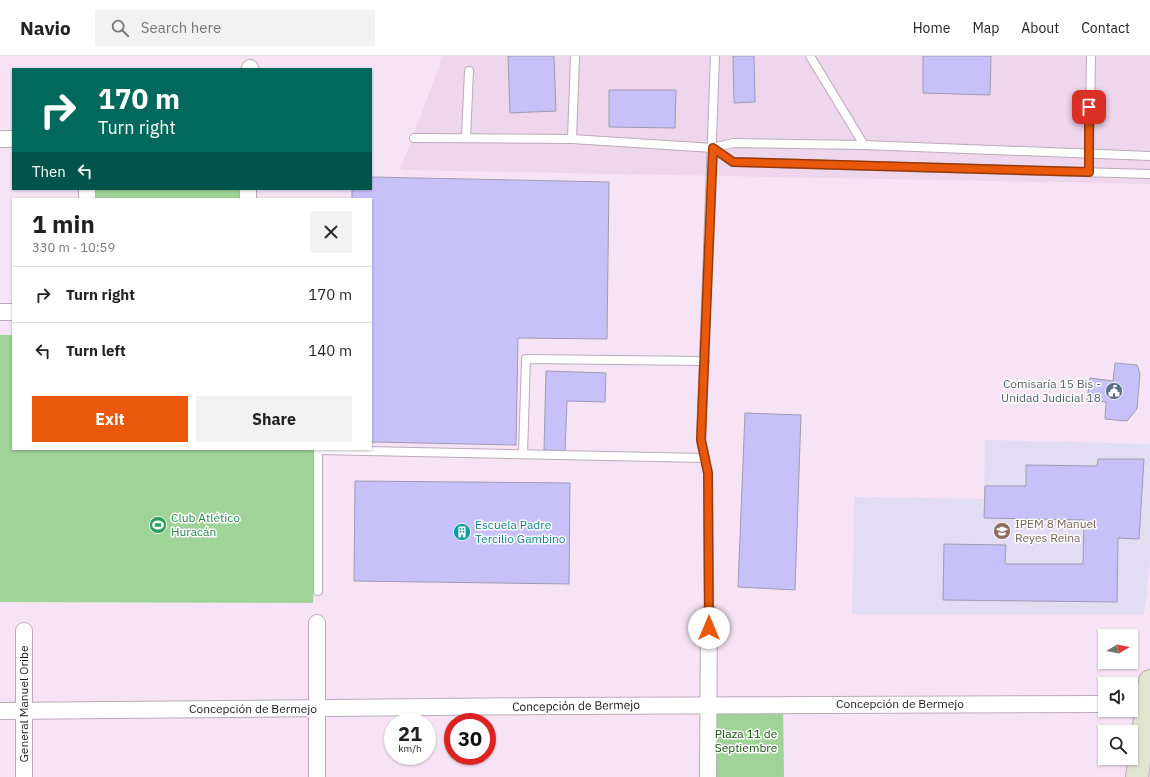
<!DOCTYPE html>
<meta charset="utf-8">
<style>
body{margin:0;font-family:"IBM Plex Sans",sans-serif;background:#f2f2f2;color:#222;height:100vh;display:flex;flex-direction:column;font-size:15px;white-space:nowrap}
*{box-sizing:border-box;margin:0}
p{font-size:13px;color:#767676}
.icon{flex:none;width:22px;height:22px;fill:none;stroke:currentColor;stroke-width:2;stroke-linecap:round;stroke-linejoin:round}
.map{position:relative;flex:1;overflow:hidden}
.panel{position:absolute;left:12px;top:142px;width:360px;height:252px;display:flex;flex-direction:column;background:#fff;border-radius:0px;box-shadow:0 1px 3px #0004}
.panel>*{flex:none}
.guide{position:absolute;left:12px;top:12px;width:360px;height:122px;border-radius:0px;box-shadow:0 1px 3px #0004;background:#00695c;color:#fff;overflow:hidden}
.needle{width:26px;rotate:80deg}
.tools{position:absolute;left:1098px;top:573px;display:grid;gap:8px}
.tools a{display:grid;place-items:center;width:40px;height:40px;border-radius:0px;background:#fff;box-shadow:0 1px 3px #0004;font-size:20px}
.speed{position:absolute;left:384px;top:657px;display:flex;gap:8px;font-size:20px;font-weight:700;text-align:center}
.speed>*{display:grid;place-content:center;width:52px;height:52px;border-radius:50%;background:#fff;box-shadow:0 1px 3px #0004;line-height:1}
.speed small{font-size:10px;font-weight:400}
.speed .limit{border:6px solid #d22;background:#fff;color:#111}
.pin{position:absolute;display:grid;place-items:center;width:34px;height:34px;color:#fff;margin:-17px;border-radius:8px;box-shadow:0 2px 6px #0006}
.me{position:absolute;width:44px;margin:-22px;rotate:0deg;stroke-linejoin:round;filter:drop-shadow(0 0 3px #0008)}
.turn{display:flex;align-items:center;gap:14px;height:84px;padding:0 20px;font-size:18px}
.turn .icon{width:52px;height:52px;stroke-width:2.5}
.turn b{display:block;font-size:28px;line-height:34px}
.then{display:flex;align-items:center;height:38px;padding:0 20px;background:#0003;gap:8px;font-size:15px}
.round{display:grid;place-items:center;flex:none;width:42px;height:42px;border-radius:0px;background:#f2f2f2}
.overview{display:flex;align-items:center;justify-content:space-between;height:68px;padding:0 20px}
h1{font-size:24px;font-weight:700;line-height:30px}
.action{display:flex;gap:8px;margin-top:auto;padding:8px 20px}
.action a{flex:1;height:46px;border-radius:0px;background:#ea580c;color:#fff;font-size:16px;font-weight:700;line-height:46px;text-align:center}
.action a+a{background:#f2f2f2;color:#222}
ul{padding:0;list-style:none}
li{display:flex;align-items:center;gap:12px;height:56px;padding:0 20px;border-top:1px solid #e0e0e0}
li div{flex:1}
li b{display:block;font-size:15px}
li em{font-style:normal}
header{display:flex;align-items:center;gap:24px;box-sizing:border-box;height:56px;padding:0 20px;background:#fff;border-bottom:1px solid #e0e0e0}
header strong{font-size:19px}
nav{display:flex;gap:22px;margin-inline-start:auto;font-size:14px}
.search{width:280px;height:36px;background:#f2f2f2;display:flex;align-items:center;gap:10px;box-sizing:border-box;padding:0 14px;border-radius:0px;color:#767676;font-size:15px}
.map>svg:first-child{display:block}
</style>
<header>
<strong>Navio</strong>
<div class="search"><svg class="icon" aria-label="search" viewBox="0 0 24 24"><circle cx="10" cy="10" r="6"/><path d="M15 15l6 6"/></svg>Search here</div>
<nav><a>Home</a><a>Map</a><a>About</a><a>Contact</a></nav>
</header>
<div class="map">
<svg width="1150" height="721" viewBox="0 0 1150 721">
<rect width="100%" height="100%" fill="#f6e4f6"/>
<path fill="#eed6ed" d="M 443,0 L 1150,0 L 1150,128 L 400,114 Z"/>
<path fill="#e2ddf3" d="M 985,384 L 1150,388 L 1150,507 L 1144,558 L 852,558 L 854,441 L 984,443 Z"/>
<g fill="#9fd397">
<rect x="87" y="133" width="161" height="10"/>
<path d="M 0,279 L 13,279 L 13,393 L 319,393 L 313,547 L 0,546 Z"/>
<path d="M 709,648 L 783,648 L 784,721 L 708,721 Z"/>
</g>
<g fill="#c8c0f9" stroke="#9e9bb0">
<path d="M 508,0 L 554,0 L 556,55 L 510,57 Z"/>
<path d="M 733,0 L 754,0 L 755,46 L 734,47 Z"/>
<path d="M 923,0 L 991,0 L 990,39 L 923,37 Z"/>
<path d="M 609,34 L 676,34 L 675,72 L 609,71 Z"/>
<path d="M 371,121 L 609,126 L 607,283 L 518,282 L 516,389 L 371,386 L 371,143 L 352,143 L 352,133 L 371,133 Z"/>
<path d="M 1115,307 L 1137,309 L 1140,318 L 1137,353 L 1127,365 L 1105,363 L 1106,346 L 1087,344 L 1090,322 L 1113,325 Z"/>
<path d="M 546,315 L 606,317 L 605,346 L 567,345 L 565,395 L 544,394 Z"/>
<path d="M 745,357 L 801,359 L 795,534 L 738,531 Z"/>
<path d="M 1098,403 L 1144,403 L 1139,483 L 1118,482 L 1117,546 L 943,544 L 944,488 L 1006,489 L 1005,508 L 1083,508 L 1084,464 L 984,462 L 985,430 L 1026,430 L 1026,409 L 1097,410 Z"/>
<path d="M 355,425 L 570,427 L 569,528 L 354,525 Z"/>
</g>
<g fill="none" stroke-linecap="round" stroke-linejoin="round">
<defs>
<g id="lane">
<path d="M 575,0 L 572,83 L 713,92 L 733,87 L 864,89 L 1150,100"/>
<path d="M 810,0 L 864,89"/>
<path d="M 414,82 L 572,83"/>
<path d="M 466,82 L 469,15"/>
<path d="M 713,92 L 733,106 L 1150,118"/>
<path d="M 1089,116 L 1091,0"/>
<path d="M 318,394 L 705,402"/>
<path d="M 523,398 L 526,303 L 705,305"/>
<path d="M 318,535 L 318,393"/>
<path d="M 709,557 L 708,417 L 701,384 L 715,0"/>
</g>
<g id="street">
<path d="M 250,13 L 250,12"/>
<path d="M 0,83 L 13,83"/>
<path d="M 87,143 L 87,133"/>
<path d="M 248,143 L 248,133"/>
<path d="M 0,256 L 13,256"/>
<path d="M 317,567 L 317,721"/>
<path d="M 24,575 L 24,721"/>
<path d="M 1131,648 L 1146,648"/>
<path d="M 0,655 C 368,651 737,648 1105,648"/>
<path d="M 708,721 L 709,557"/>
</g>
<path id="secondary" d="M 1137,721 L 1150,625"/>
</defs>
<use href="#lane" stroke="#bab" stroke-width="10"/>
<use href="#street" stroke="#bab" stroke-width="18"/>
<use href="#secondary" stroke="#bab" stroke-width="24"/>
<use href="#lane" stroke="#fff" stroke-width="8"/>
<use href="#street" stroke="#fff" stroke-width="16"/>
<use href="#secondary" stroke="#e0e4d0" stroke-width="22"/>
</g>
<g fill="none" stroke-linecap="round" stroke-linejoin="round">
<defs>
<path id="route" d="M 709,572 L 708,417 L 701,384 L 713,92 L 733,106 L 1089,116 L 1089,51"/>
</defs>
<use href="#route" stroke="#983908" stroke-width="10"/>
<use href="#route" stroke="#ea580c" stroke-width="7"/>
</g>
<defs>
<symbol id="civic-disc" viewBox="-11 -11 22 22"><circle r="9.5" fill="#5c6f8a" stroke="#fff"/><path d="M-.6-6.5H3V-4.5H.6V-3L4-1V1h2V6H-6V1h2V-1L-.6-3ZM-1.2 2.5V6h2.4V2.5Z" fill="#fff"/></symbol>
<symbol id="stadium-disc" viewBox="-11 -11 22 22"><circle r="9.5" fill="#2e9e5b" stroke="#fff"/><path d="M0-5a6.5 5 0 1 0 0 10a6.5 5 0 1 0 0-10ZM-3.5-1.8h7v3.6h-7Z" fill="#fff"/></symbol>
<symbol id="school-disc" viewBox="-11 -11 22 22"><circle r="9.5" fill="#8d6e63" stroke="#fff"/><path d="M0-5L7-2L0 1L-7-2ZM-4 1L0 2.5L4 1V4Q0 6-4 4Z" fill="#fff"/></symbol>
<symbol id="building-disc" viewBox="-11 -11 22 22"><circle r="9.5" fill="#0f9aa8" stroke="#fff"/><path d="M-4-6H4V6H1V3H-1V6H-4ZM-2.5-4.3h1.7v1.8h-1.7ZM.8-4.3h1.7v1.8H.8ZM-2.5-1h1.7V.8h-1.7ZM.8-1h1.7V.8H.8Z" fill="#fff"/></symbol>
</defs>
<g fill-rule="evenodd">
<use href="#civic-disc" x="1104" y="325" width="20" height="20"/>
<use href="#stadium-disc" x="148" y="459" width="20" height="20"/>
<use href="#school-disc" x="992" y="465" width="20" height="20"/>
<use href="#building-disc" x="452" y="466" width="20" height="20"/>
</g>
<g text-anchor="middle" stroke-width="3" stroke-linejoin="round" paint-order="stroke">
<g font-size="12" fill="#4e5e75" stroke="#fff" text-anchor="end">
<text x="1101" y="332">Comisaría 15 Bis -<tspan x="1101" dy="14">Unidad Judicial 18</tspan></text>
</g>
<g font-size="12" fill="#27864d" stroke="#fff" text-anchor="start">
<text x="171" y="466">Club Atlético<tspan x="171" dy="14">Huracán</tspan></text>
</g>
<g font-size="12" fill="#785e54" stroke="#fff" text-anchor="start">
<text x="1015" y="472">IPEM 8 Manuel<tspan x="1015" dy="14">Reyes Reina</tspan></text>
</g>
<g font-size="12" fill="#0d838f" stroke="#fff" text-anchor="start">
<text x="475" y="473">Escuela Padre<tspan x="475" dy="14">Tercilio Gambino</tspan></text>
</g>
<g font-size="12" fill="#1a141a" stroke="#fff">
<text transform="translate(24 648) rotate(-90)" y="4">General Manuel Oribe</text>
<text x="900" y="652">Concepción de Bermejo</text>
<text transform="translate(576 650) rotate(-1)" y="4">Concepción de Bermejo</text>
<text x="253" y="657">Concepción de Bermejo</text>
</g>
<g font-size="12" fill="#0c5601" stroke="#fff">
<text x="746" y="682">Plaza 11 de<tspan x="746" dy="14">Septiembre</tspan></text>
</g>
</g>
</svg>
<div class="tools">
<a><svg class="needle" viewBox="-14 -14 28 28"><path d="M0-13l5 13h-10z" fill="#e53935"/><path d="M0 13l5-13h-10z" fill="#767676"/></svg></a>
<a><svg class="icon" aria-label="sound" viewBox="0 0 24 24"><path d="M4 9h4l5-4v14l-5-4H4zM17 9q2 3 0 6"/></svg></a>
<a><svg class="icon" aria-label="search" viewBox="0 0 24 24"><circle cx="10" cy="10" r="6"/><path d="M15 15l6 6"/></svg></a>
</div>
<div class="speed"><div>21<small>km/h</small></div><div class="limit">30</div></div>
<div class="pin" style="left:1089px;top:51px;background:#d93025"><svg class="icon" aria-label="arrive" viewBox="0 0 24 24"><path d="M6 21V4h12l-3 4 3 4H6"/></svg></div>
<svg class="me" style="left:709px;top:572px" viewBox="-20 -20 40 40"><circle r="19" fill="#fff"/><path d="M0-13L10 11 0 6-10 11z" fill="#ea580c"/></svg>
<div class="guide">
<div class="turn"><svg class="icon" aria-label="right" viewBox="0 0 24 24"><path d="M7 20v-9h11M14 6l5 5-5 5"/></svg><div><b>170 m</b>Turn right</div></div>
<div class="then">Then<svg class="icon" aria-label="left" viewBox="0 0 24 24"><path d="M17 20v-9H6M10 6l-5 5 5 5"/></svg></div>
</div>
<section class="panel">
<div class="overview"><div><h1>1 min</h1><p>330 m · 10:59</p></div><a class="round"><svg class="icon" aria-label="close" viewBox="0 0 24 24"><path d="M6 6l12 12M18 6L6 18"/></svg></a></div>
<ul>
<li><svg class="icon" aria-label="right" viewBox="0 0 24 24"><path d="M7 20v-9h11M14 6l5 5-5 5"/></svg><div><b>Turn right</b></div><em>170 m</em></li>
<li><svg class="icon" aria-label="left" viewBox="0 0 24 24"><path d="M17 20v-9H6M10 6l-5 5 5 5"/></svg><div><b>Turn left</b></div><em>140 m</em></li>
</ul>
<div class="action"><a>Exit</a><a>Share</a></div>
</section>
</div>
